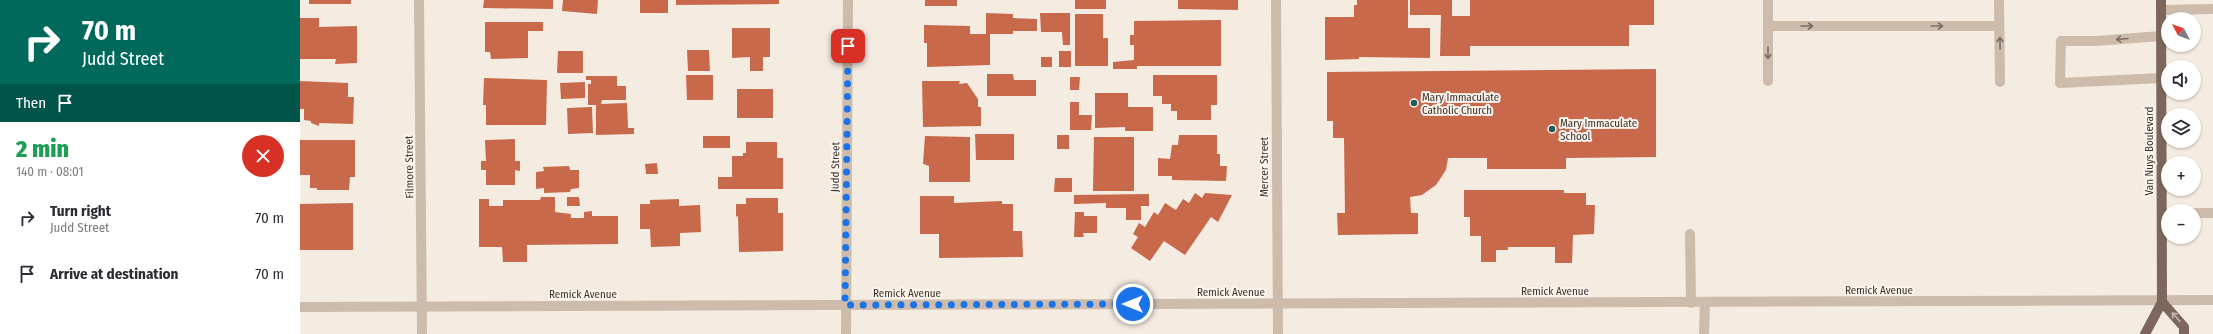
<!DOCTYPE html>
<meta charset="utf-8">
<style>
body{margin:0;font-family:"Fira Sans Condensed",sans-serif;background:#f7f7f7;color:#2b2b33;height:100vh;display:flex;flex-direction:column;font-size:15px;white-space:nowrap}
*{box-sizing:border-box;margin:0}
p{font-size:13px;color:#7c7c81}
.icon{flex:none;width:22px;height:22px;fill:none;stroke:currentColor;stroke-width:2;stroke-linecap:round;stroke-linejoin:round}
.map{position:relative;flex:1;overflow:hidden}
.details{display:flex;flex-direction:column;background:#fff;width:300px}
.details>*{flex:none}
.guide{background:#00695c;color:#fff;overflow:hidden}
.needle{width:26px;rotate:311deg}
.buttons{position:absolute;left:1861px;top:12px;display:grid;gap:8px}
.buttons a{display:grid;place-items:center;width:40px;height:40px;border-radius:50%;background:#fff;box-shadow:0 1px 3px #0004;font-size:20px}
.pin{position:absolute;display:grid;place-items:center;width:34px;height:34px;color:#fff;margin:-17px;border-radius:8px;box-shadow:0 2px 6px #0006}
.me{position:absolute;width:44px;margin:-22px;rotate:270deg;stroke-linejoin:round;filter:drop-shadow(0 0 3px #0008)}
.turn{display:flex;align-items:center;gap:14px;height:84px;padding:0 16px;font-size:18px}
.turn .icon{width:52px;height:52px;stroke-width:2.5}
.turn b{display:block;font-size:28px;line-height:34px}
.then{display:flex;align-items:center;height:38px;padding:0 16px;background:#0003;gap:8px;font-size:15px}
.round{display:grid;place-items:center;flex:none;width:42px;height:42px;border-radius:21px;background:#f7f7f7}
.head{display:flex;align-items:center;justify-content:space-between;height:68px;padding:0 16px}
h1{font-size:24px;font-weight:800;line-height:30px;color:#1e9e55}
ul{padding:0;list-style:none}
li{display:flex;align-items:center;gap:12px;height:56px;padding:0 16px}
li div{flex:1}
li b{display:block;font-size:15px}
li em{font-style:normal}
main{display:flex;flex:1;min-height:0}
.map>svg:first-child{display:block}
</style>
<main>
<section class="details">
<div class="guide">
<div class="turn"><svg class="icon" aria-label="right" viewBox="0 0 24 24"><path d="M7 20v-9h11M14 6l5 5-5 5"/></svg><div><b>70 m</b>Judd Street</div></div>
<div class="then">Then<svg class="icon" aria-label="arrive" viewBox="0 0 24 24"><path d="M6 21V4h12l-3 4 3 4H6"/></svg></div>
</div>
<div class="head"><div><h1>2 min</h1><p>140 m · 08:01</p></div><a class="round" style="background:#d93025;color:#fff"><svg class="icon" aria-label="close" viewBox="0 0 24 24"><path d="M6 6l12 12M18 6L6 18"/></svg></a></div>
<ul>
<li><svg class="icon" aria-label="right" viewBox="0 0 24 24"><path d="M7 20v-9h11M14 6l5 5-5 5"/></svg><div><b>Turn right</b><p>Judd Street</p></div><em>70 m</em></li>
<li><svg class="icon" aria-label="arrive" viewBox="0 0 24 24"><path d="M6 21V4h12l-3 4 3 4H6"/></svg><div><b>Arrive at destination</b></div><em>70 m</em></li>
</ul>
</section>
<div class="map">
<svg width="1913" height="334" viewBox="0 0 1913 334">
<rect width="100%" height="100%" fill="#f4ebe1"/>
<g fill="#c8694b">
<rect x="9" y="0" width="42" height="4"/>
<path d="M 184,0 L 253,0 L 253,9 L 183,8 Z"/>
<path d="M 263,0 L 298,0 L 297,14 L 262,11 Z"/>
<rect x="340" y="0" width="28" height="13"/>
<path d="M 376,0 L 479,0 L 479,4 L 376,5 Z"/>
<rect x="625" y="0" width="32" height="6"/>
<rect x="775" y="0" width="31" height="9"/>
<path d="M 878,0 L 938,0 L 938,10 L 878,9 Z"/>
<path d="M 1057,0 L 1108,0 L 1108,28 L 1130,28 L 1130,58 L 1059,57 L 1059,59 L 1025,60 L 1025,17 L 1054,17 L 1054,5 L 1057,5 Z"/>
<path d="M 1110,0 L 1152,0 L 1152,16 L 1170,16 L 1170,0 L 1354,0 L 1354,25 L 1329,25 L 1329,46 L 1170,46 L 1170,56 L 1140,56 L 1141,15 L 1110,15 Z"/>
<path d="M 686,13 L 713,14 L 713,18 L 737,19 L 737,31 L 713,31 L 713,34 L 690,34 L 690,65 L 627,67 L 627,43 L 624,43 L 624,25 L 670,26 L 670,34 L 686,34 Z"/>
<path d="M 740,13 L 770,13 L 770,45 L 763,45 L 762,32 L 741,32 Z"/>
<path d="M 775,14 L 803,14 L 803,38 L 808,38 L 808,66 L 775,66 Z"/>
<path d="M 0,18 L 19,18 L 19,27 L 57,26 L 57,63 L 35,64 L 36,59 L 0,59 Z"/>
<path d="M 921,20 L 921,66 L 837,66 L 837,69 L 813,69 L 813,62 L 834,60 L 834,45 L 830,45 L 830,35 L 834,35 L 834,21 Z"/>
<path d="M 185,22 L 243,22 L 243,31 L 228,31 L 228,58 L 191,59 L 190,52 L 185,52 Z"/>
<path d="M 432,28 L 470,28 L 470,57 L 463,57 L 463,71 L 450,71 L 450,57 L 432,58 Z"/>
<path d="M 387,50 L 409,50 L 410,71 L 388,71 Z"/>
<path d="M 258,51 L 283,51 L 283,73 L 257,73 Z"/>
<rect x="759" y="51" width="12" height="16"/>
<rect x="741" y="57" width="11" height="10"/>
<path d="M 1356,69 L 1356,157 L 1266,158 L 1266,169 L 1187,169 L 1187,158 L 1148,158 L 1146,170 L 1136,185 L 1122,195 L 1110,197 L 1111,213 L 1118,213 L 1118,234 L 1038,235 L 1037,213 L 1045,213 L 1044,138 L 1033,138 L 1033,121 L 1027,121 L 1027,72 Z"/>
<path d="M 687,74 L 713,74 L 714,80 L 736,80 L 736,96 L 687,96 Z"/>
<path d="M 386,75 L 413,75 L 413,100 L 387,100 Z"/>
<path d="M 853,75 L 917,75 L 917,105 L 911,105 L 911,120 L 877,120 L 877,111 L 871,111 L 871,104 L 862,104 L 862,96 L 853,96 Z"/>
<path d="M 286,76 L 317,76 L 317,86 L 326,86 L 326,100 L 302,100 L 301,104 L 327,103 L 328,128 L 334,128 L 334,134 L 296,135 L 296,105 L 288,105 L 288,84 L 291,84 L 291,80 L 286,80 Z"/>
<path d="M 770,77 L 780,77 L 779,90 L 770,90 Z"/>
<path d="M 184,78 L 247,80 L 246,125 L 186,125 L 186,105 L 183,105 Z"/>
<path d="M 0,81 L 48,83 L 48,97 L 54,97 L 53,124 L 19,123 L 19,126 L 11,123 L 11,121 L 4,120 L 4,109 L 0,109 Z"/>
<path d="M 622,81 L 660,81 L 659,84 L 667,83 L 678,99 L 678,107 L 681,107 L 681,126 L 623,127 Z"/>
<path d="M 285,82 L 285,98 L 261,99 L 260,83 Z"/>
<rect x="437" y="89" width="36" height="29"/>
<path d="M 795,93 L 828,93 L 828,107 L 853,107 L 853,131 L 825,131 L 825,127 L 795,128 Z"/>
<path d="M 770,102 L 779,102 L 779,115 L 792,115 L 791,130 L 770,130 Z"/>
<path d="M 292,107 L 293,133 L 268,134 L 267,108 Z"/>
<path d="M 675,134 L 714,134 L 714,160 L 676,160 Z"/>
<rect x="757" y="135" width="12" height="14"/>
<path d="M 879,135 L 917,135 L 917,154 L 920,154 L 920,166 L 927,166 L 926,181 L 872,180 L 872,176 L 858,176 L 858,158 L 870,159 L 872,145 L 878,145 Z"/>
<rect x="403" y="136" width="27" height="12"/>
<path d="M 625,136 L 670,137 L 670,182 L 629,182 L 629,166 L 623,164 Z"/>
<path d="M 794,137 L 834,137 L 834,191 L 793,191 Z"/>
<path d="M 215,139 L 215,161 L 220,161 L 220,171 L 215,170 L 215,185 L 186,185 L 186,170 L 181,170 L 181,161 L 186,161 L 185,140 Z"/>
<path d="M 0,140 L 55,140 L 55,177 L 50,177 L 49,190 L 17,190 L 17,188 L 10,188 L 10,175 L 0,175 Z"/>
<path d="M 446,142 L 477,142 L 477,158 L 483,158 L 483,189 L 418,189 L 418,177 L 432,177 L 432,156 L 443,156 L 443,153 L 446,153 Z"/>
<path d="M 357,163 L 358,174 L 346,174 L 345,164 Z"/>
<path d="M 269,166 L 270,170 L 279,170 L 279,188 L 271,189 L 270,192 L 244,193 L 244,188 L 236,189 L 236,172 L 244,171 L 243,167 Z"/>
<path d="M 755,178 L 772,178 L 772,192 L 754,192 Z"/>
<path d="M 1164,190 L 1264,190 L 1264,193 L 1286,193 L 1286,205 L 1295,205 L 1294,234 L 1273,235 L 1272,263 L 1255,263 L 1255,247 L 1208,247 L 1208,250 L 1196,250 L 1196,262 L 1181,262 L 1181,236 L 1170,236 L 1170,217 L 1164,217 Z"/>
<path d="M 895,193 L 902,198 L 905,193 L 932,195 L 918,222 L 911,217 L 885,255 L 864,241 L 850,261 L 831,248 L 838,237 L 833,234 L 839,223 L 845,227 L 854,212 L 858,215 L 865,203 L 876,210 L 883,199 L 889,203 Z"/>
<path d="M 849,194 L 849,206 L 841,206 L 841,220 L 826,220 L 826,208 L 806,208 L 806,203 L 774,204 L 774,195 Z"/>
<path d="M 620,196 L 654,196 L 654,203 L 702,201 L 702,204 L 713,204 L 713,231 L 722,231 L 723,257 L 639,258 L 639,234 L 620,234 Z"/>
<path d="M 241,197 L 255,197 L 255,212 L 271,214 L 271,218 L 284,218 L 284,212 L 292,211 L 292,216 L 318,216 L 318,244 L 227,245 L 227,262 L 203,262 L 202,247 L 179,247 L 179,199 L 189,199 L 189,206 L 203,206 L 203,200 L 240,200 Z"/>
<path d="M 267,197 L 279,197 L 280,206 L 267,206 Z"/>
<path d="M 446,198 L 478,198 L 478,213 L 483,213 L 483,251 L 439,252 L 438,216 L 436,217 L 436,204 L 446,204 Z"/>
<path d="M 379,199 L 379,206 L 400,205 L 401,232 L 380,233 L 380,246 L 351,247 L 350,229 L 340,229 L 340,204 L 350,204 L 350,200 Z"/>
<path d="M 53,203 L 53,250 L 0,250 L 0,204 Z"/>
<path d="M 775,212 L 784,212 L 784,216 L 797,216 L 797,233 L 783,233 L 784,237 L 774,237 Z"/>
</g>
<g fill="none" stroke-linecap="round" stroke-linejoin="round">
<g stroke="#cdbbac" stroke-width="10">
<path d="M 119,0 L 122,334"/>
<path d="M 976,0 L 978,334"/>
<path d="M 1468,0 L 1468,81"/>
<path d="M 1699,0 L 1700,82"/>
<path d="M 1861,10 L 1913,9"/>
<path d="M 1468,26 L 1699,26"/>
<path d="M 1861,36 L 1796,41 L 1761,41 L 1760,83 L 1861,78"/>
<path d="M 1894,213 L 1913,213"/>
<path d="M 1390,234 L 1391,303"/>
<path d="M 0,307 L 1913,300"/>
<path d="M 546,334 L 548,0"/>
<path d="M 1404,334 L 1405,303"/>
</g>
<g stroke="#7d675c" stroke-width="10">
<path d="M 1862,302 L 1884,327 L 1884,334"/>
<path d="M 1845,334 L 1862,302 L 1861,0"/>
</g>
</g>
<defs><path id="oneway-shaft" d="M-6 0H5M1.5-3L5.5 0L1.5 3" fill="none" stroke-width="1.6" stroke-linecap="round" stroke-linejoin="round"/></defs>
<g stroke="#7d6f65">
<use href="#oneway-shaft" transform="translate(1507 26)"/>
<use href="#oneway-shaft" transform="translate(1637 26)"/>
<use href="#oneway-shaft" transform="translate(1822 39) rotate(175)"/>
<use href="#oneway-shaft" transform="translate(1700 43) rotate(-91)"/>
<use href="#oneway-shaft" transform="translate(1468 53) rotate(90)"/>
</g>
<use stroke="#c2b5ac" href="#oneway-shaft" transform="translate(1876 317) rotate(-132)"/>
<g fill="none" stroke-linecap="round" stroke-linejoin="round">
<path stroke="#1a73e8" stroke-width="7" stroke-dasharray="0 12.6" d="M 548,46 L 545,305 L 833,304"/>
</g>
<g fill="#1f5a5e" stroke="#fbf5ee" stroke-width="1.5">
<circle cx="1114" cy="103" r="4"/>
<circle cx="1252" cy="129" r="4"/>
</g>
<g text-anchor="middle" stroke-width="4" stroke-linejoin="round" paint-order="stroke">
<g font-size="11" fill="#3b302b" stroke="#fbf5ee" text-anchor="start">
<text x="1122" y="101">Mary Immaculate<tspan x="1122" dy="13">Catholic Church</tspan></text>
<text x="1260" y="127">Mary Immaculate<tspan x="1260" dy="13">School</tspan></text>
</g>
<g font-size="11" fill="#3b302b" stroke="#fbf5ee">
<text transform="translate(1849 151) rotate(-90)" y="4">Van Nuys Boulevard</text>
<text transform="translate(109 167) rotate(-91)" y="4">Filmore Street</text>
<text transform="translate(535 167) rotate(-89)" y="4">Judd Street</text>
<text transform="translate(964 167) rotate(-90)" y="4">Mercer Street</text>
<text x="1579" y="294">Remick Avenue</text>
<text x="1255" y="295">Remick Avenue</text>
<text x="931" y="296">Remick Avenue</text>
<text x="607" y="297">Remick Avenue</text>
<text x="283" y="298">Remick Avenue</text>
</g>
</g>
</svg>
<div class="buttons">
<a><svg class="needle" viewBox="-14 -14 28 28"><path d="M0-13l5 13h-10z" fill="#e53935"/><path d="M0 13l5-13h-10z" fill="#7c7c81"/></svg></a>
<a><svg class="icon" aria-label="sound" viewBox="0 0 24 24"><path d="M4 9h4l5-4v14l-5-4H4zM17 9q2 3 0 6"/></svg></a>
<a><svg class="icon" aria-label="layers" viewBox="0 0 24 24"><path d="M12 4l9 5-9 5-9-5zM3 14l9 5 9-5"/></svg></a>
<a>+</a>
<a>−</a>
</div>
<div class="pin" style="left:548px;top:46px;background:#d93025"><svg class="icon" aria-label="arrive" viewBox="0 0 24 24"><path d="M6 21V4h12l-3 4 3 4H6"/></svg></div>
<svg class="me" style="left:833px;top:304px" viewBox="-20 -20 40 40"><circle r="17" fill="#1a73e8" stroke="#fff" stroke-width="3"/><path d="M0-11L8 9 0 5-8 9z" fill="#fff"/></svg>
</div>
</main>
